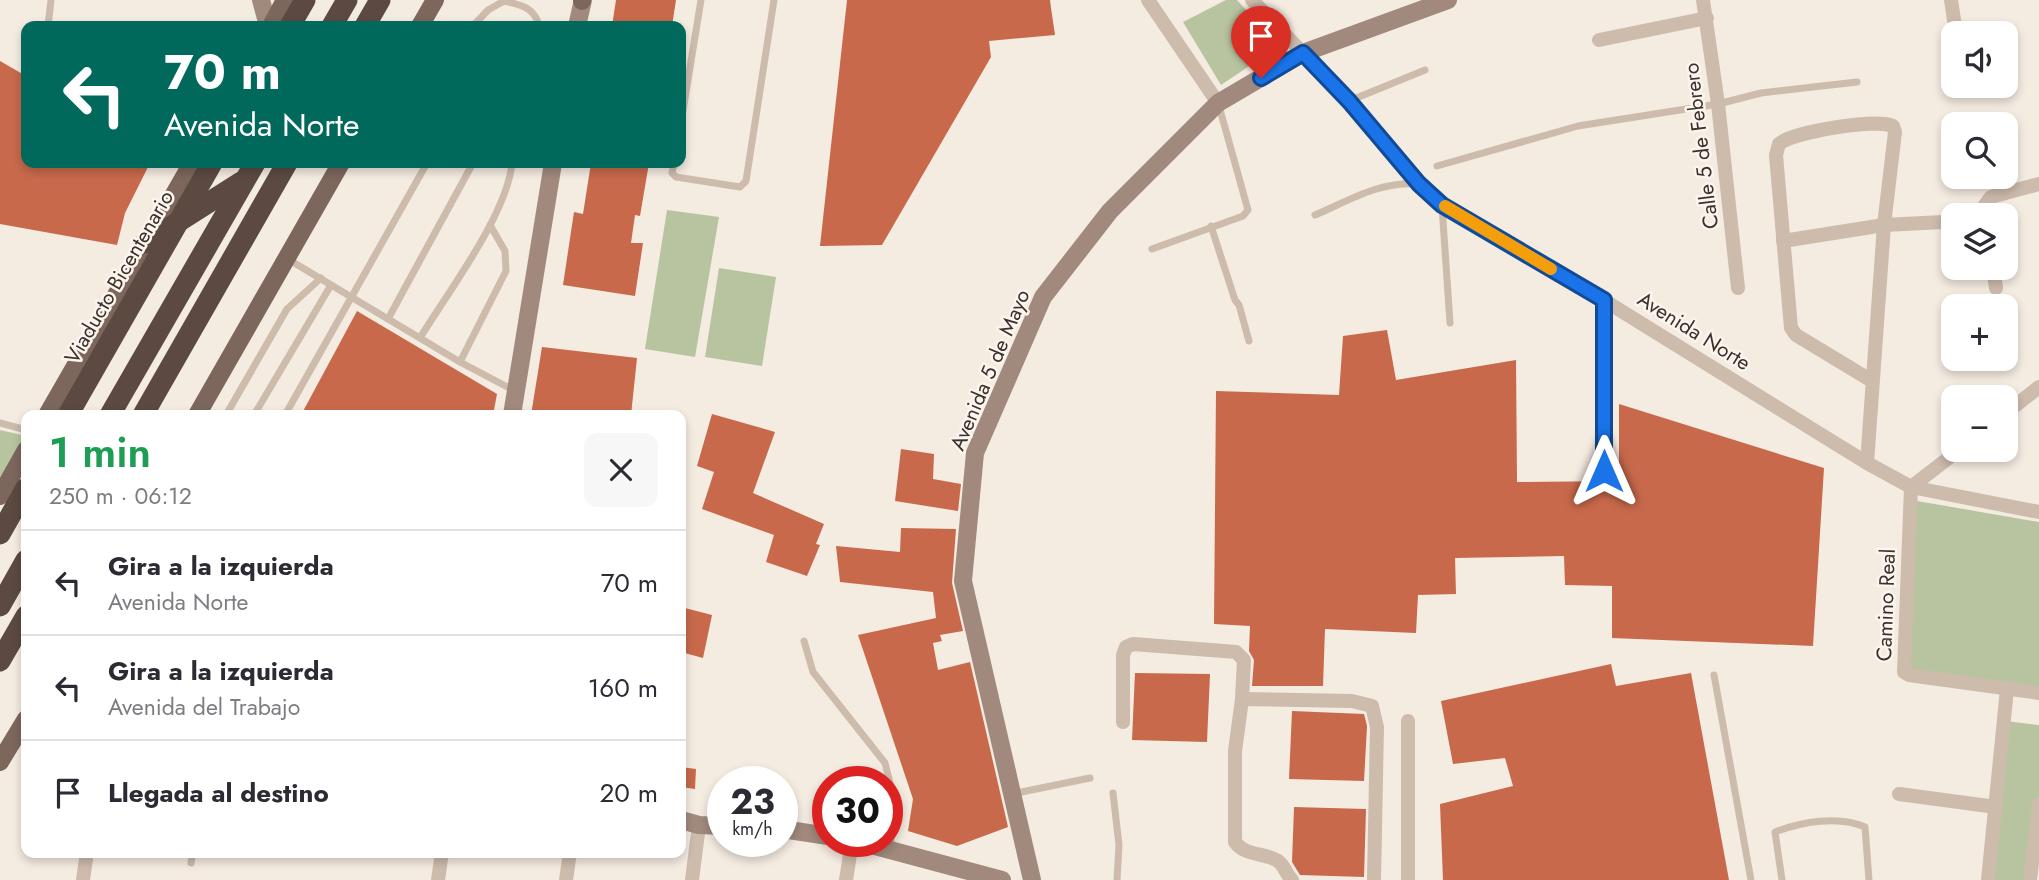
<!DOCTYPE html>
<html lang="es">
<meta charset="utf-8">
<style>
body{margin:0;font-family:Jost,sans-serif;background:#f7f7f7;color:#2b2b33;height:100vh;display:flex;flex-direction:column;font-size:26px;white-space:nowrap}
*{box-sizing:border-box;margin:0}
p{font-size:23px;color:#7c7c81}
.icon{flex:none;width:38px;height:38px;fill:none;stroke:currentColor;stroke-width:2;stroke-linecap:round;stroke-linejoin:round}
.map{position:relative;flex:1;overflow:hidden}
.drawer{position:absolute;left:21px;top:410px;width:665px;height:448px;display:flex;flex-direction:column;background:#fff;border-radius:14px;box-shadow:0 4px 10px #0003}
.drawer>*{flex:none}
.guide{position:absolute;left:21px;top:21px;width:665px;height:147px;border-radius:14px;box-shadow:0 4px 10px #0003;background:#00695c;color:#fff;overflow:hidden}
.buttons{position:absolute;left:1941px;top:21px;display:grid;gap:14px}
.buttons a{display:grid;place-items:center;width:77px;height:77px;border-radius:14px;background:#fff;box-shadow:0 4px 10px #0003;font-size:35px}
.speed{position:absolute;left:707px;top:766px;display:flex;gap:14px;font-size:35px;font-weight:700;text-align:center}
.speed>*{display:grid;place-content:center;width:91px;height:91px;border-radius:50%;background:#fff;box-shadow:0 4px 10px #0003;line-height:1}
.speed small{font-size:18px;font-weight:400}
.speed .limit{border:10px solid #d22;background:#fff;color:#111}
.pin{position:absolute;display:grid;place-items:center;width:60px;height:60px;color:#fff;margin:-72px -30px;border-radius:50% 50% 50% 0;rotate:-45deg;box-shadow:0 0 7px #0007}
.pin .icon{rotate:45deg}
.me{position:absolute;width:77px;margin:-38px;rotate:0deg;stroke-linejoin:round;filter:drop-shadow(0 0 5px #0008)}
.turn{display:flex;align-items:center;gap:24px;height:147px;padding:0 28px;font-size:32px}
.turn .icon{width:91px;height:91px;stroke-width:2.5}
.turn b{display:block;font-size:49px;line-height:60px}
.round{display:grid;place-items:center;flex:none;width:74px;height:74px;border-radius:14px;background:#f7f7f7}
.overview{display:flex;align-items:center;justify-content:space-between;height:119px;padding:0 28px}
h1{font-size:42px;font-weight:600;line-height:52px;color:#1e9e55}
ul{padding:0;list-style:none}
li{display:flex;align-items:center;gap:21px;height:105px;padding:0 28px;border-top:2px solid #e1e1e2}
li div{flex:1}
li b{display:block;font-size:26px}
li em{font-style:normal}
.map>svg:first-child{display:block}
</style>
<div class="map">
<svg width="2039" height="880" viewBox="0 0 2039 880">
<rect width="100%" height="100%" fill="#f4ebe1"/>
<g fill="#b8c4a0">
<path d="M 1226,0 L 1237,0 L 1279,46 L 1221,85 L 1183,22 Z"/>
<path d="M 667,210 L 719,217 L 695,357 L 645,349 Z"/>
<path d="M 719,268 L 776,277 L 762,366 L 705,357 Z"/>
<path d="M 0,430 L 26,436 L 26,440 L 0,482 Z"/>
<path d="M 1917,501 L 2039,522 L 2039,688 L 1909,669 Z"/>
<path d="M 2005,721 L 2039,725 L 2039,804 L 2030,880 L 1988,880 Z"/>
</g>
<g fill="#c8694b">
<path d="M 616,0 L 676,0 L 672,26 L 612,26 Z"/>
<path d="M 847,0 L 1050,0 L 1051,8 L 1055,35 L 989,41 L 991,57 L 882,245 L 820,246 Z"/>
<path d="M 0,61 L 26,76 L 26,163 L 150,163 L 125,213 L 117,245 L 0,224 Z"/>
<path d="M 591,163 L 649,163 L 640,216 L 635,215 L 631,243 L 643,243 L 635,296 L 563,285 L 574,212 L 583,214 Z"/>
<path d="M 357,311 L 497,394 L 493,415 L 301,415 Z"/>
<path d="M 1387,330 L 1396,380 L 1516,360 L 1517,482 L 1619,481 L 1619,404 L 1824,468 L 1813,646 L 1612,638 L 1612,586 L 1565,585 L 1564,556 L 1455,558 L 1456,594 L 1418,595 L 1416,633 L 1325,629 L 1323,686 L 1252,686 L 1254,660 L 1249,651 L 1250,626 L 1214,624 L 1216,391 L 1339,395 L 1343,336 Z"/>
<path d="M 542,347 L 637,358 L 631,415 L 531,415 Z"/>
<path d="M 712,414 L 775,432 L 753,493 L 824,524 L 816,544 L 820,545 L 807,576 L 766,562 L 774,535 L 702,509 L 714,472 L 697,466 Z"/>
<path d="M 901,449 L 934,454 L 933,479 L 961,484 L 958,511 L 895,501 Z"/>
<path d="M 901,528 L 956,529 L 952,583 L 963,631 L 940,635 L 942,641 L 933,643 L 938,670 L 970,662 L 1008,827 L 957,846 L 908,831 L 913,799 L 858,635 L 936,618 L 933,592 L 840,582 L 836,546 L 900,552 Z"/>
<path d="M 681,607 L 712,615 L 703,658 L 681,652 Z"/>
<path d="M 1611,664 L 1616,686 L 1691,673 L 1729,880 L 1443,880 L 1440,804 L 1513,786 L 1505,758 L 1453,764 L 1441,701 Z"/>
<path d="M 1135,673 L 1210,674 L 1207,742 L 1132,740 Z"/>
<path d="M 1292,711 L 1364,714 L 1367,726 L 1364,781 L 1289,779 Z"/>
<path d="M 681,767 L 696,769 L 695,789 L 681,787 Z"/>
<path d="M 1294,807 L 1366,809 L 1364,877 L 1300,875 L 1292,862 Z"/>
</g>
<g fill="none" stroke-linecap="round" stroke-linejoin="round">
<g stroke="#cdbbac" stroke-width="7">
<path d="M 48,26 L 51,0"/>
<path d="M 473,26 L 488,10 L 504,1 C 520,5 535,7 539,26"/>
<path d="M 1349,101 L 1425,70"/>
<path d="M 681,123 L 701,0"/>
<path d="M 674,163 L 672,173 L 676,177 L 740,187 L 746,181 L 774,0"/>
<path d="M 1437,166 L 1578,126 L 1718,104 L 1761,93 L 1857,82"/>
<path d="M 1442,206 L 1450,323"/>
<path d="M 1315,215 C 1348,201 1380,181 1417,184"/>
<path d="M 1211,226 L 1235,300 L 1239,305 L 1249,341"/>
<path d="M 1152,249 L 1243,216 L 1248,210 L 1219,106"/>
<path d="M 286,258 L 460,362 L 515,391"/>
<path d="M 388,319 L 473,163"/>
<path d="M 420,338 C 448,292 507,215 512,163"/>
<path d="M 460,362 L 506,271 L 505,251 L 490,225"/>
<path d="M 226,415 L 287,309 L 321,278"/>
<path d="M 254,415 L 331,285"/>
<path d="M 285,415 L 427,163"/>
<path d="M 0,423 L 26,430"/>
<path d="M 804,641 L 813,672 L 885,763 L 892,791 L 891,849"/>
<path d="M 1714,675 L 1751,880"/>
<path d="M 1113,793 L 1119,845 L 1117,880"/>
<path d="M 1012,794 L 1090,778"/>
<path d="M 191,863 L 193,852"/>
<path d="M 1782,880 L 1775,832 C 1801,822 1839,815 1865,827 L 1869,880"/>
</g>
<g stroke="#cdbbac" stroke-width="14">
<path d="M 1148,0 L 1218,103"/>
<path d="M 1252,0 L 1349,101 L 1419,184 L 1442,205 L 1610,304 L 1867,463 L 1911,487 L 2039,512"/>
<path d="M 1703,0 L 1718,104 L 1738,288"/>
<path d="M 1951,0 L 1956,33"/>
<path d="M 1599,40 L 1707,18"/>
<path d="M 1964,86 L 1964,89"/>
<path d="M 1986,215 L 1985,205 L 1991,197 L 2039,184"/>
<path d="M 1783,241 L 1884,225 L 1943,222"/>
<path d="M 1993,268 L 1996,288"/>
<path d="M 2006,413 L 2039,387"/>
<path d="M 1867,463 L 1884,225 L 1895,132 L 1893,126 C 1877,118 1792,132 1779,144 L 1776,155 L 1791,328 L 1796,335 L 1872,381"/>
<path d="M 1604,471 L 1604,300"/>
<path d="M 1911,487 L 1904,672 L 1909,675 L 2039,693"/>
<path d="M 1911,487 L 1959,450"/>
<path d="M 1242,699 L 1352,701 L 1372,706 L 1377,727 L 1374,880"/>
<path d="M 1408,721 L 1408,880"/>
<path d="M 1123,722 L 1123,655 L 1126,647 L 1133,644 L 1236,652 L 1244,660 L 1242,699 L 1235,751 L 1235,842 C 1246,857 1264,852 1278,861 C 1284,865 1286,874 1292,880"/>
<path d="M 1899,794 L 1996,807"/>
<path d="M 83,880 L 87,852"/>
<path d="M 438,880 L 442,852"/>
<path d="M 566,880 L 570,852"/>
<path d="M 692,880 L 699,825"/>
<path d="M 846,880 L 852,842"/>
<path d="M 1988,880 L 2007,689"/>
<path d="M 2030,880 L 2039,804"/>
</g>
<g stroke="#a18a7d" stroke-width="18">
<path d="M 261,0 L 268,26"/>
<path d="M 577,26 L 583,0"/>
<path d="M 512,415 L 553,163"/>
<path d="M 681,820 L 699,825 L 723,826"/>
<path d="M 782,829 L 828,836"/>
<path d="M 860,842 L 1002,880"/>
<path d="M 1032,880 L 963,581 L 975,453 L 1043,297 L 1110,211 L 1218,103 L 1303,53 L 1448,0"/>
</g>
<g stroke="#7d675c" stroke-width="18">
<path d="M 582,0 L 582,1"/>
<path d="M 271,26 L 285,0"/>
<path d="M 420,26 L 435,0"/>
<path d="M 47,415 L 192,163"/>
<path d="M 197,415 L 341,163"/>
<path d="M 0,496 L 26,450"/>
<path d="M 0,762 L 26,719"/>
</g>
<g stroke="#5c4a42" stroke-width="21">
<path d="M 290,26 L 305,0"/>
<path d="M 332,26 L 347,0"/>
<path d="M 365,26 L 380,0"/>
<path d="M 145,243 L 241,182"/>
<path d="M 110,415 L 255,163"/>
<path d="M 143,415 L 287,163"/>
<path d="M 0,606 L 26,560"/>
<path d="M 0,661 L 26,616"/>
</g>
<g stroke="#5c4a42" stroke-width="21">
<path d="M 68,415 L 212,163"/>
<path d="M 0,534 L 26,488"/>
</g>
</g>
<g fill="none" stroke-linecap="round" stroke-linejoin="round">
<defs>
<path id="route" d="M 1261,78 L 1303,53 L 1349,101 L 1419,184 L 1442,205 L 1604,300 L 1604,471"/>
</defs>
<use href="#route" stroke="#114b97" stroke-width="18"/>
<use href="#route" stroke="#1a73e8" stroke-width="12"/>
<path stroke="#f59e0b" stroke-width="12" d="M 1445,206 L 1551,269"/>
</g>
<g text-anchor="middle" stroke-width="5" stroke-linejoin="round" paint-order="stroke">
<g font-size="21" fill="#3b302b" stroke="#fbf5ee">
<text transform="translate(1701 146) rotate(-97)" y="7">Calle 5 de Febrero</text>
<text transform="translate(119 277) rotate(-60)" y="7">Viaducto Bicentenario</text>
<text transform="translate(1694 331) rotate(32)" y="7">Avenida Norte</text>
<text transform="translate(990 370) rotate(-67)" y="7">Avenida 5 de Mayo</text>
<text transform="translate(1886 605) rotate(-88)" y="7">Camino Real</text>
</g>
</g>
</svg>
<div class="buttons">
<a><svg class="icon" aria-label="sound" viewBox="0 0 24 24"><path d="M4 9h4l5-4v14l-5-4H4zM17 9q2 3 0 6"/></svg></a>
<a><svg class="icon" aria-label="search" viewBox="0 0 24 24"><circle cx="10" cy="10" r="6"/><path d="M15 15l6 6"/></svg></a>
<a><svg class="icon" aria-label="layers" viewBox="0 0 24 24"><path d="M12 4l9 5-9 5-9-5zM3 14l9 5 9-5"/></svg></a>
<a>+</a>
<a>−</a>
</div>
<div class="speed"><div>23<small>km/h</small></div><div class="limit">30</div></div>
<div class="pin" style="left:1261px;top:78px;background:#d93025"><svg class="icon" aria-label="arrive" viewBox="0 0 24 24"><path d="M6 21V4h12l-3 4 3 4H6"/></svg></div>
<svg class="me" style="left:1604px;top:471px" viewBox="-20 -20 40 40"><path d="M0-17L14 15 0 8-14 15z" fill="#1a73e8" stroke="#fff" stroke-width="4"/></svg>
<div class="guide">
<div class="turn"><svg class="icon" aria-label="left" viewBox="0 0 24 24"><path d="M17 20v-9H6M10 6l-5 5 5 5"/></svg><div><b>70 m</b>Avenida Norte</div></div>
</div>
<section class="drawer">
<div class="overview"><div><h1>1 min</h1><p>250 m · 06:12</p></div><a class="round"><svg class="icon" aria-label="close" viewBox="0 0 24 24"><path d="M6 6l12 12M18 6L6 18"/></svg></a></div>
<ul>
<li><svg class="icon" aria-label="left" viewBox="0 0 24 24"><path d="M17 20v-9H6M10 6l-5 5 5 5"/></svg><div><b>Gira a la izquierda</b><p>Avenida Norte</p></div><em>70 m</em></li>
<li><svg class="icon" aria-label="left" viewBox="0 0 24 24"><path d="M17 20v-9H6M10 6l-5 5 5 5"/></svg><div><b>Gira a la izquierda</b><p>Avenida del Trabajo</p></div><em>160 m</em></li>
<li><svg class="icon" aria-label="arrive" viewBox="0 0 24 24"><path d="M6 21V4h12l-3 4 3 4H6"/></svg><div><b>Llegada al destino</b></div><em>20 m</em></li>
</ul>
</section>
</div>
